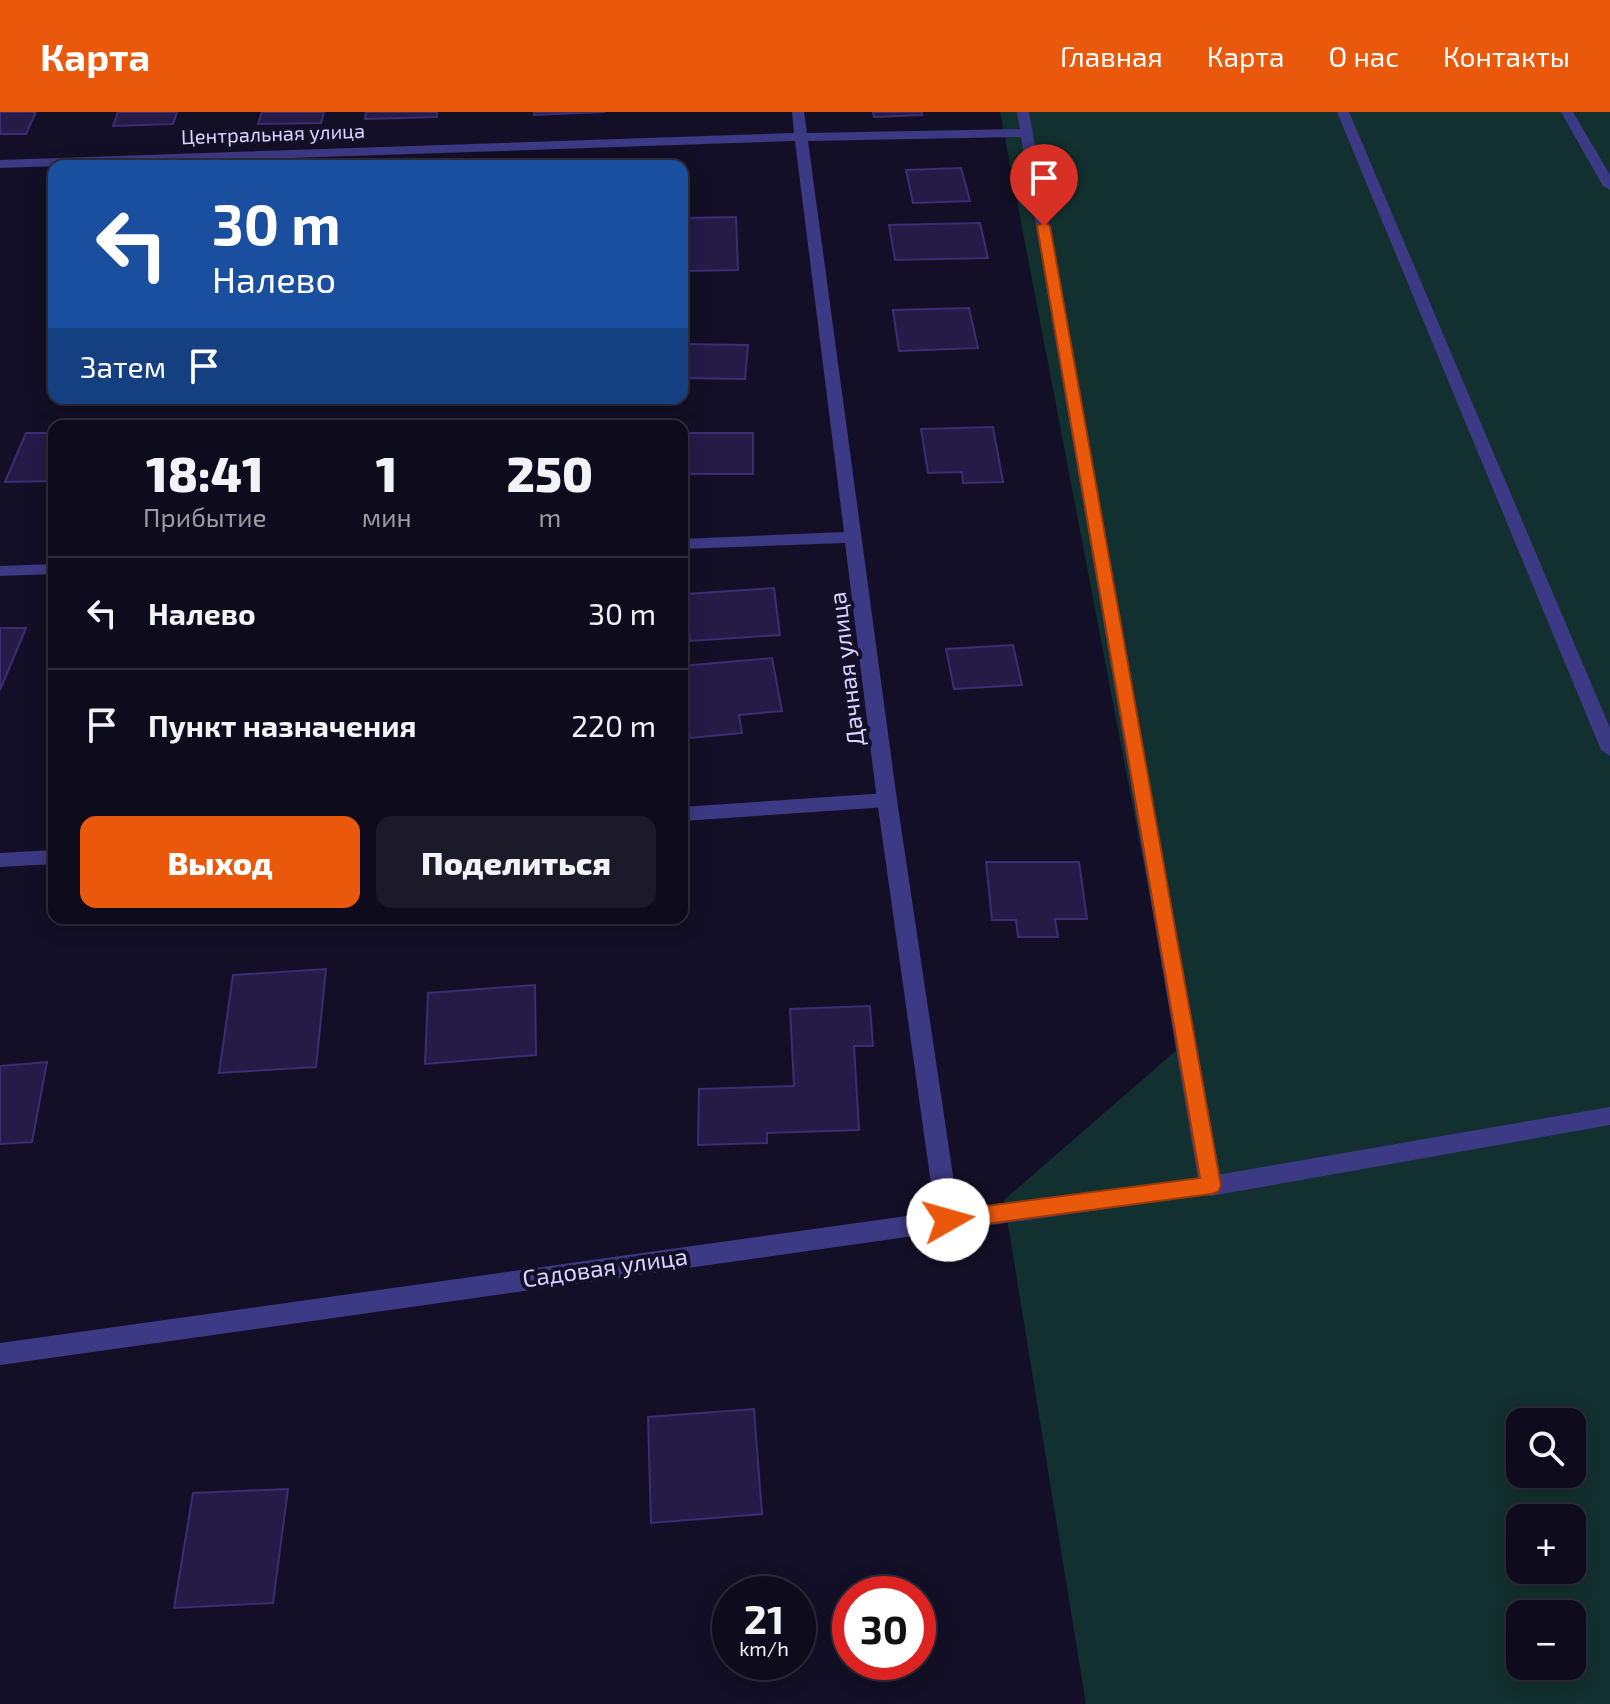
<!DOCTYPE html>
<html lang="ru">
<meta charset="utf-8">
<style>
body{margin:0;font-family:"Exo 2",sans-serif;background:#1c1929;color:#f1f3f6;height:100vh;display:flex;flex-direction:column;font-size:30px;white-space:nowrap}
*{box-sizing:border-box;margin:0}
p{font-size:26px;color:#9b9ba3}
.icon{flex:none;width:44px;height:44px;fill:none;stroke:currentColor;stroke-width:2;stroke-linecap:round;stroke-linejoin:round}
.map{position:relative;flex:1;overflow:hidden}
.drawer{position:absolute;left:48px;top:308px;width:640px;height:504px;display:flex;flex-direction:column;background:#0e0b1c;border-radius:16px;box-shadow:0 4px 20px #0003,0 0 0 2px #2e2b3b}
.drawer>*{flex:none}
.hud{position:absolute;left:48px;top:48px;width:640px;height:244px;border-radius:16px;box-shadow:0 4px 20px #0003,0 0 0 2px #2e2b3b;background:#1a4fa0;color:#fff;overflow:hidden}
.buttons{position:absolute;left:1506px;top:1296px;display:grid;gap:16px}
.buttons a{display:grid;place-items:center;width:80px;height:80px;border-radius:16px;background:#0e0b1c;box-shadow:0 4px 20px #0003,0 0 0 2px #2e2b3b;font-size:40px}
.speed{position:absolute;left:712px;top:1464px;display:flex;gap:16px;font-size:40px;font-weight:700;text-align:center}
.speed>*{display:grid;place-content:center;width:104px;height:104px;border-radius:50%;background:#0e0b1c;box-shadow:0 4px 20px #0003,0 0 0 2px #2e2b3b;line-height:1}
.speed small{font-size:20px;font-weight:400}
.speed .limit{border:12px solid #d22;background:#fff;color:#111}
.pin{position:absolute;display:grid;place-items:center;width:68px;height:68px;color:#fff;margin:-82px -34px;border-radius:50% 50% 50% 0;rotate:-45deg;box-shadow:0 0 8px #0007}
.pin .icon{rotate:45deg}
.me{position:absolute;width:88px;margin:-44px;rotate:83deg;stroke-linejoin:round;filter:drop-shadow(0 0 6px #0008)}
.turn{display:flex;align-items:center;gap:28px;height:168px;padding:0 32px;font-size:36px}
.turn .icon{width:104px;height:104px;stroke-width:2.5}
.turn b{display:block;font-size:56px;line-height:68px}
.then{display:flex;align-items:center;height:76px;padding:0 32px;background:#0003;gap:16px;font-size:30px}
.eta{display:flex;justify-content:space-evenly;align-items:center;height:136px;text-align:center}
.eta b{font-size:48px;font-weight:800;line-height:56px}
.button{display:flex;gap:16px;margin-top:auto;padding:16px 32px}
.button a{flex:1;height:92px;border-radius:16px;background:#ea580c;color:#fff;font-size:32px;font-weight:800;line-height:92px;text-align:center}
.button a+a{background:#1c1929;color:#f1f3f6}
ul{padding:0;list-style:none}
li{display:flex;align-items:center;gap:24px;height:112px;padding:0 32px;border-top:2px solid #2e2b3b}
li div{flex:1}
li b{display:block;font-size:30px}
li em{font-style:normal}
header{display:flex;align-items:center;gap:48px;box-sizing:border-box;height:112px;padding:0 40px;background:#ea580c;color:#fff}
header strong{font-size:38px}
nav{display:flex;gap:44px;margin-inline-start:auto;font-size:28px}
.map>svg:first-child{display:block}
</style>
<header>
<strong>Карта</strong>
<nav><a>Главная</a><a>Карта</a><a>О нас</a><a>Контакты</a></nav>
</header>
<div class="map">
<svg width="1610" height="1592" viewBox="0 0 1610 1592">
<rect width="100%" height="100%" fill="#130f26"/>
<path fill="#12302f" fill-rule="evenodd" d="M 1000,0 L 1610,0 L 1610,1592 L 1086,1592 L 1004,1088 L 1179,936 ZM 1520,1310 L 1572,1310 L 1572,1362 L 1520,1362 ZM 1520,1406 L 1572,1406 L 1572,1458 L 1520,1458 ZM 1520,1502 L 1572,1502 L 1572,1554 L 1520,1554 Z"/>
<g fill="#241b47" stroke="#3b2d73" stroke-width="2">
<path d="M 0,0 L 36,0 L 26,22 L 0,22 Z"/>
<path d="M 118,0 L 177,0 L 173,12 L 113,14 Z"/>
<path d="M 262,0 L 324,0 L 321,11 L 258,12 Z"/>
<path d="M 366,0 L 437,0 L 437,5 L 365,7 Z"/>
<path d="M 534,0 L 605,0 L 534,3 Z"/>
<path d="M 873,0 L 922,0 L 922,3 L 874,5 Z"/>
<path d="M 961,56 L 970,89 L 913,91 L 906,58 Z"/>
<path d="M 736,105 L 738,158 L 686,159 L 686,106 Z"/>
<path d="M 980,111 L 988,146 L 895,148 L 889,113 Z"/>
<path d="M 969,196 L 978,236 L 899,239 L 893,198 Z"/>
<path d="M 682,232 L 748,233 L 745,267 L 682,266 Z"/>
<path d="M 993,315 L 1003,370 L 963,371 L 962,360 L 928,361 L 921,317 Z"/>
<path d="M 26,321 L 54,321 L 54,369 L 5,370 Z"/>
<path d="M 683,321 L 753,321 L 753,362 L 682,362 Z"/>
<path d="M 774,476 L 780,523 L 690,529 L 686,482 Z"/>
<path d="M 0,516 L 26,516 L 0,578 Z"/>
<path d="M 1013,533 L 1022,573 L 954,577 L 946,537 Z"/>
<path d="M 772,546 L 782,599 L 739,603 L 742,621 L 690,626 L 682,554 Z"/>
<path d="M 986,750 L 1079,750 L 1087,807 L 1055,807 L 1058,825 L 1018,825 L 1016,808 L 992,808 Z"/>
<path d="M 326,857 L 316,955 L 219,961 L 233,863 Z"/>
<path d="M 535,873 L 536,943 L 425,952 L 428,881 Z"/>
<path d="M 870,894 L 873,934 L 854,934 L 859,1018 L 767,1021 L 767,1031 L 698,1033 L 699,977 L 794,974 L 790,897 Z"/>
<path d="M 47,950 L 32,1030 L 0,1032 L 0,954 Z"/>
<path d="M 754,1297 L 762,1402 L 651,1411 L 648,1305 Z"/>
<path d="M 288,1377 L 273,1491 L 174,1496 L 193,1381 Z"/>
</g>
<g fill="none" stroke-linecap="round" stroke-linejoin="round">
<g fill="#3d3a85" fill-rule="evenodd">
<path d="M 1337,0 L 1349,0 L 1610,616 L 1610,644 L 1601,638 Z"/>
<path d="M 1561,0 L 1573,0 L 1610,63 L 1610,78 L 1603,74 Z"/>
<path d="M 887,681 L 897,688 L 887,695 L 682,709 L 682,695 Z"/>
<path d="M 54,738 L 54,752 L 0,755 L 0,741 Z"/>
<path d="M 1610,995 L 1610,1013 L 1211,1084 L 1203,1081 L 1200,1074 L 1203,1067 L 1211,1064 Z"/>
</g>
<g fill="#3d3a85" fill-rule="evenodd">
<path d="M 792,0 L 804,0 L 807,21 L 1020,17 L 1017,0 L 1029,0 L 1222,1074 L 1219,1081 L 0,1253 L 0,1231 L 935,1100 L 877,688 L 845,431 L 682,437 L 682,427 L 844,420 L 795,29 L 0,56 L 0,48 L 794,21 ZM 1021,25 L 1198,1066 L 958,1097 L 897,688 L 808,29 Z"/>
<path d="M 54,452 L 54,462 L 0,464 L 0,454 Z"/>
</g>
</g>
<path fill="#ea580c" stroke="#983908" stroke-width="2" d="M 1044,110 L 1050,114 L 1221,1074 L 1218,1080 L 1211,1082 L 948,1117 L 941,1114 L 938,1108 L 941,1101 L 948,1099 L 1200,1066 L 1037,114 Z"/>
<g text-anchor="middle" stroke-width="8" stroke-linejoin="round" paint-order="stroke">
<g font-size="20" fill="#d9d4ff" stroke="#130f26">
<text transform="translate(273 22) rotate(-2)" y="7">Центральная улица</text>
</g>
<g font-size="24" fill="#d9d4ff" stroke="#130f26">
<text transform="translate(847 557) rotate(-97)" y="8">Дачная улица</text>
<text transform="translate(605 1156) rotate(-8)" y="8">Садовая улица</text>
</g>
</g>
</svg>
<div class="buttons">
<a><svg class="icon" aria-label="search" viewBox="0 0 24 24"><circle cx="10" cy="10" r="6"/><path d="M15 15l6 6"/></svg></a>
<a>+</a>
<a>−</a>
</div>
<div class="speed"><div>21<small>km/h</small></div><div class="limit">30</div></div>
<div class="pin" style="left:1044px;top:114px;background:#d93025"><svg class="icon" aria-label="arrive" viewBox="0 0 24 24"><path d="M6 21V4h12l-3 4 3 4H6"/></svg></div>
<svg class="me" style="left:948px;top:1108px" viewBox="-20 -20 40 40"><circle r="19" fill="#fff"/><path d="M0-13L10 11 0 6-10 11z" fill="#ea580c"/></svg>
<div class="hud">
<div class="turn"><svg class="icon" aria-label="left" viewBox="0 0 24 24"><path d="M17 20v-9H6M10 6l-5 5 5 5"/></svg><div><b>30 m</b>Налево</div></div>
<div class="then">Затем<svg class="icon" aria-label="arrive" viewBox="0 0 24 24"><path d="M6 21V4h12l-3 4 3 4H6"/></svg></div>
</div>
<section class="drawer">
<div class="eta">
<div><b>18:41</b><p>Прибытие</p></div>
<div><b>1</b><p>мин</p></div>
<div><b>250</b><p>m</p></div>
</div>
<ul>
<li><svg class="icon" aria-label="left" viewBox="0 0 24 24"><path d="M17 20v-9H6M10 6l-5 5 5 5"/></svg><div><b>Налево</b></div><em>30 m</em></li>
<li><svg class="icon" aria-label="arrive" viewBox="0 0 24 24"><path d="M6 21V4h12l-3 4 3 4H6"/></svg><div><b>Пункт назначения</b></div><em>220 m</em></li>
</ul>
<div class="button"><a>Выход</a><a>Поделиться</a></div>
</section>
</div>
